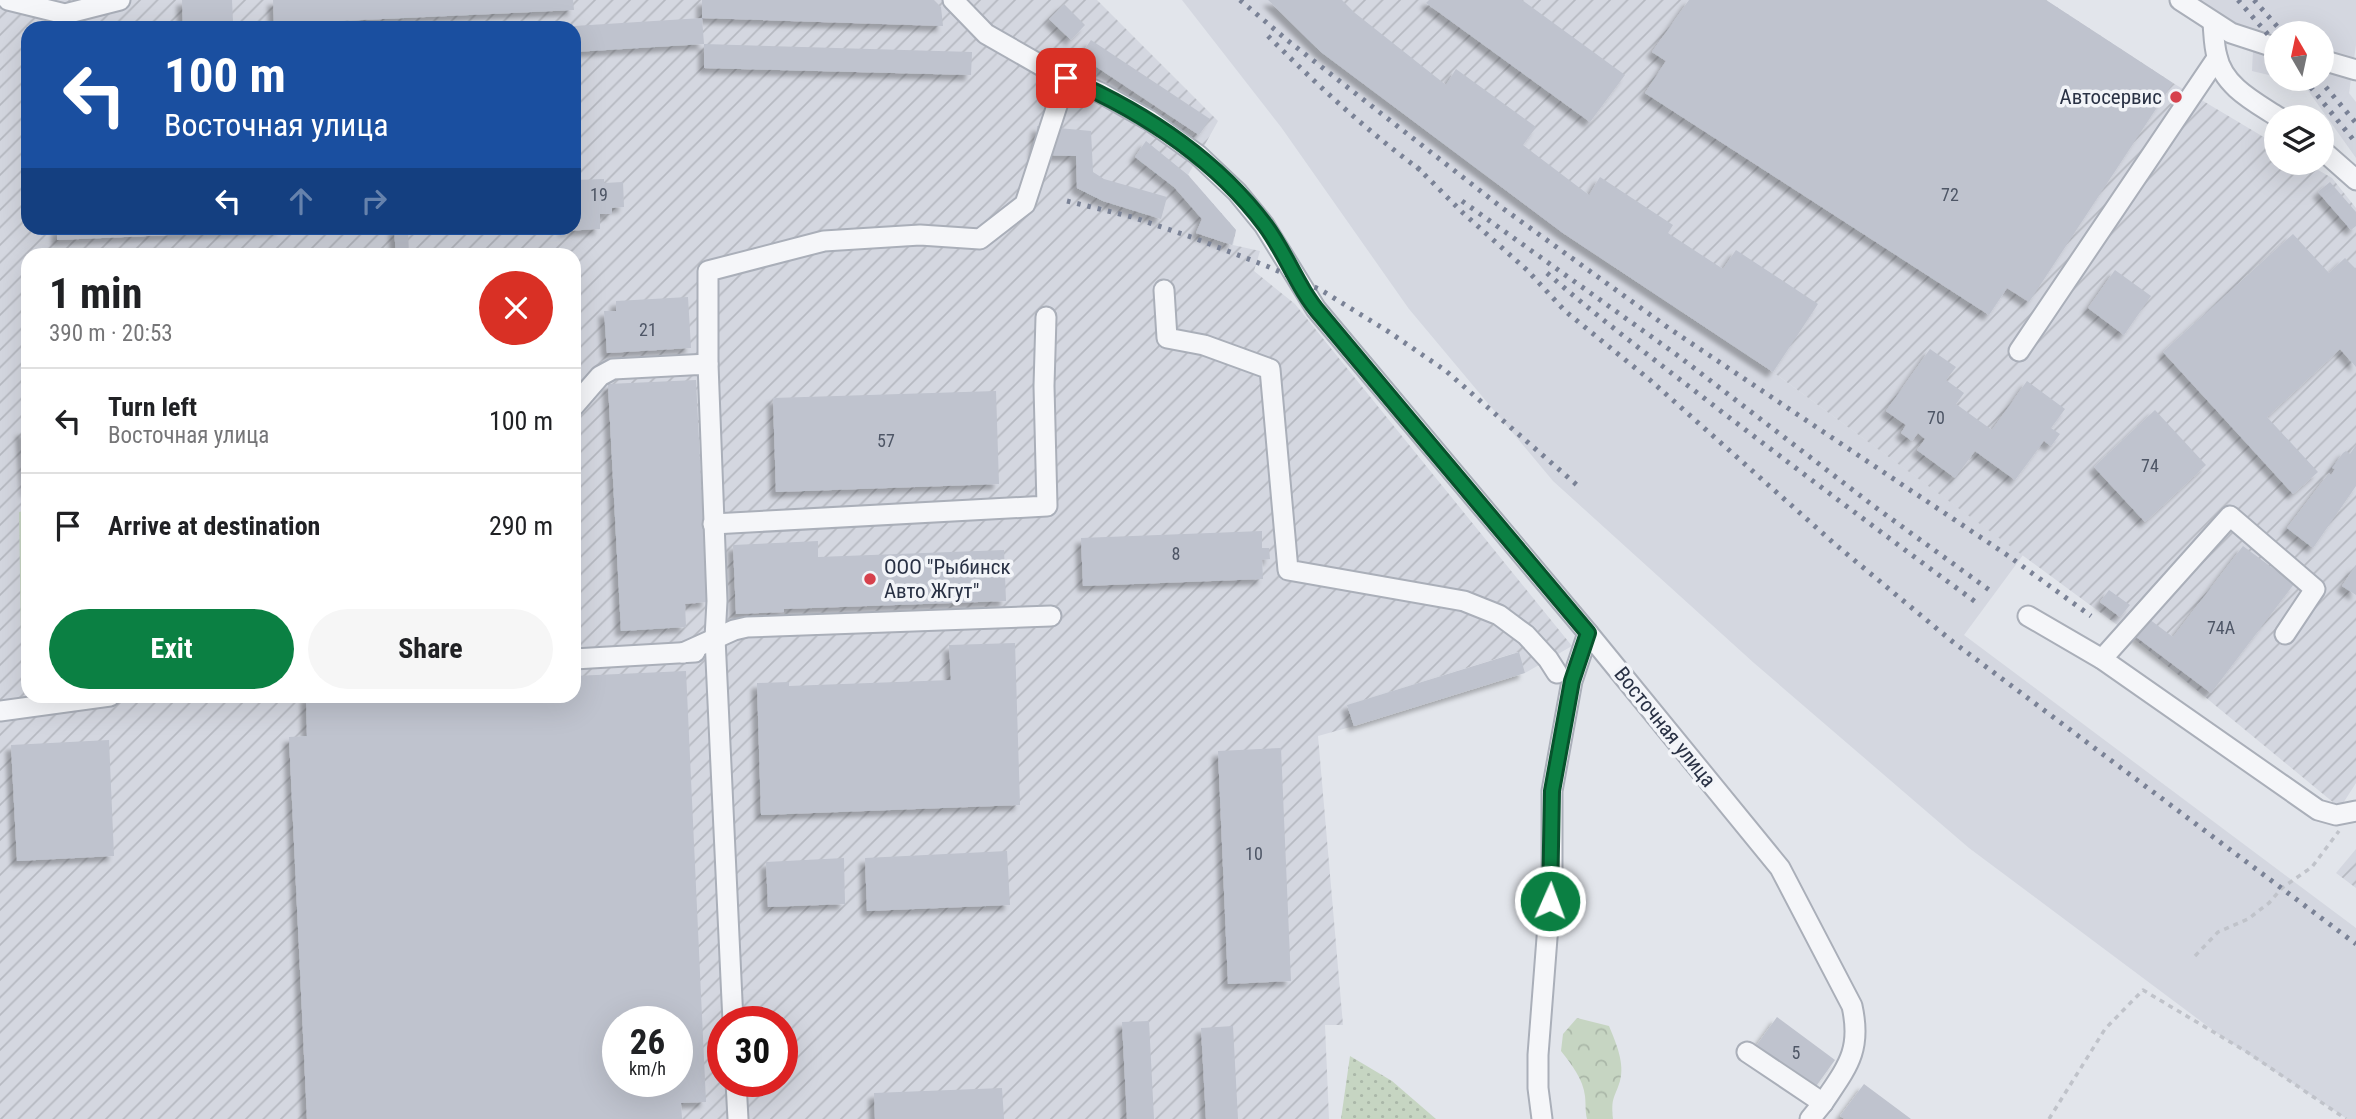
<!DOCTYPE html>
<meta charset="utf-8">
<style>
body{margin:0;font-family:"Roboto Condensed",sans-serif;background:#f6f6f6;color:#202124;height:100vh;display:flex;flex-direction:column;font-size:26px;white-space:nowrap}
*{box-sizing:border-box;margin:0}
p{font-size:23px;color:#757577}
.icon{flex:none;width:38px;height:38px;fill:none;stroke:currentColor;stroke-width:2;stroke-linecap:round;stroke-linejoin:round}
.map{position:relative;flex:1;overflow:hidden}
.drawer{position:absolute;left:21px;top:248px;width:560px;height:455px;display:flex;flex-direction:column;background:#fff;border-radius:21px;box-shadow:0 7px 28px #0002}
.drawer>*{flex:none}
.banner{position:absolute;left:21px;top:21px;width:560px;height:214px;border-radius:21px;box-shadow:0 7px 28px #0002;background:#1a4fa0;color:#fff;overflow:hidden}
.needle{width:46px;rotate:351deg}
.buttons{position:absolute;left:2264px;top:21px;display:grid;gap:14px}
.buttons a{display:grid;place-items:center;width:70px;height:70px;border-radius:50%;background:#fff;box-shadow:0 7px 28px #0002;font-size:35px}
.speed{position:absolute;left:602px;top:1006px;display:flex;gap:14px;font-size:35px;font-weight:700;text-align:center}
.speed>*{display:grid;place-content:center;width:91px;height:91px;border-radius:50%;background:#fff;box-shadow:0 7px 28px #0002;line-height:1}
.speed small{font-size:18px;font-weight:400}
.speed .limit{border:10px solid #d22;background:#fff;color:#111}
.pin{position:absolute;display:grid;place-items:center;width:60px;height:60px;color:#fff;margin:-30px;border-radius:14px;box-shadow:0 4px 10px #0006}
.me{position:absolute;width:77px;margin:-38px;rotate:2deg;stroke-linejoin:round;filter:drop-shadow(0 0 5px #0008)}
.turn{display:flex;align-items:center;gap:24px;height:147px;padding:0 28px;font-size:32px}
.turn .icon{width:91px;height:91px;stroke-width:2.5}
.turn b{display:block;font-size:49px;line-height:60px}
.lanes{display:flex;align-items:center;height:66px;padding:0 28px;background:#0003;justify-content:center;gap:35px;direction:ltr}
.lanes .off{opacity:.35}
.round{display:grid;place-items:center;flex:none;width:74px;height:74px;border-radius:37px;background:#f6f6f6}
.overview{display:flex;align-items:center;justify-content:space-between;height:119px;padding:0 28px}
h1{font-size:42px;font-weight:700;line-height:52px}
.button{display:flex;gap:14px;margin-top:auto;padding:14px 28px}
.button a{flex:1;height:80px;border-radius:42px;background:#0b8043;color:#fff;font-size:28px;font-weight:700;line-height:80px;text-align:center}
.button a+a{background:#f6f6f6;color:#202124}
ul{padding:0;list-style:none}
li{display:flex;align-items:center;gap:21px;height:105px;padding:0 28px;border-top:2px solid #e0e0e0}
li div{flex:1}
li b{display:block;font-size:26px}
li em{font-style:normal}
.map>svg:first-child{display:block}
</style>
<div class="map">
<svg width="2356" height="1119" viewBox="0 0 2356 1119">
<defs>
<pattern id="industrial-furrows" width="10" height="10" patternUnits="userSpaceOnUse" patternTransform="scale(1.75)"><rect width="10" height="10" fill="#d4d7e0"/><path d="M-1 1l2-2M0 10L10 0M9 11l2-2" fill="none" stroke="#b6b9c1"/></pattern>
<pattern id="grass-dots" width="8" height="8" patternUnits="userSpaceOnUse" patternTransform="scale(1.75)"><rect width="8" height="8" fill="#c6d5c2"/><path d="M2 2h.1M6 6h.1" fill="none" stroke="#aab7a8" stroke-width="1.8" stroke-linecap="round"/></pattern>
<pattern id="forest-crowns" width="20" height="18" patternUnits="userSpaceOnUse" patternTransform="scale(1.75)"><rect width="20" height="18" fill="#c6d5c2"/><path d="M2 6a3 3 0 1 1 6 0M12 15a3 3 0 1 1 6 0" fill="none" stroke="#aab7a8"/></pattern>
<filter id="shadow"><feDropShadow dx="-5.5" dy="5.5" stdDeviation="2" flood-color="#0004"/></filter>
</defs>
<rect width="100%" height="100%" fill="#e2e5eb"/>
<g fill="#d4d7e0">
<path d="M 1182,0 L 1268,0 L 1322,52 L 1563,233 L 1773,372 L 2023,555 L 1964,635 L 2356,928 L 2356,1119 L 2347,1119 L 2218,1034 L 1969,848 L 1754,663 L 1553,481 L 1409,309 L 1281,127 Z"/>
<path d="M 2197,0 L 2356,0 L 2356,45 L 2349,93 L 2356,102 L 2356,158 L 2302,82 L 2286,79 L 2322,79 L 2322,33 L 2277,33 L 2277,77 L 2252,71 L 2254,32 L 2232,25 Z"/>
</g>
<g fill="url(#industrial-furrows)" fill-rule="evenodd">
<path d="M 0,0 L 1097,0 L 1218,121 L 1188,175 L 1236,230 L 1233,245 L 1260,251 L 1254,271 L 1295,304 L 1572,646 L 1525,673 L 1518,652 L 1348,705 L 1354,726 L 1318,736 L 1343,1025 L 1325,1025 L 1329,1119 L 0,1119 ZM 28,28 L 574,28 L 574,228 L 28,228 ZM 28,256 L 574,256 L 574,696 L 28,696 ZM 618,1022 L 677,1022 L 677,1082 L 618,1082 ZM 723,1022 L 782,1022 L 782,1082 L 723,1082 Z"/>
<path d="M 1268,0 L 2046,0 L 2173,83 L 2277,145 L 2277,163 L 2306,163 L 2332,178 L 2356,208 L 2356,783 L 2340,808 L 2120,627 L 1773,372 L 1563,233 L 1322,52 Z"/>
<path d="M 2356,849 L 2356,888 L 2336,873 Z"/>
</g>
<g fill="url(#grass-dots)">
<path d="M 28,510 L 28,653 L 21,644 L 19,512 Z"/>
<path d="M 1350,1056 L 1392,1081 L 1436,1119 L 1341,1119 Z"/>
</g>
<path fill="url(#forest-crowns)" d="M 1577,1018 L 1609,1026 C 1616,1043 1625,1063 1620,1081 C 1614,1100 1611,1097 1613,1119 L 1587,1119 C 1585,1111 1586,1105 1585,1096 C 1583,1079 1572,1065 1561,1051 L 1563,1034 Z"/>
<g fill="#bfc3ce" fill-rule="evenodd" filter="url(#shadow)">
<path d="M 182,0 L 232,0 L 233,22 L 183,26 Z"/>
<path d="M 273,0 L 573,0 L 574,10 L 274,24 Z"/>
<path d="M 702,0 L 934,0 L 941,7 L 943,26 L 702,18 Z"/>
<path d="M 1268,0 L 1342,0 L 1355,13 L 1446,85 L 1456,69 L 1536,127 L 1523,145 L 1589,195 L 1600,177 L 1673,225 L 1668,233 L 1723,269 L 1736,250 L 1818,304 L 1773,372 L 1563,233 L 1321,52 Z"/>
<path d="M 1429,0 L 1522,0 L 1625,75 L 1590,122 L 1426,3 Z"/>
<path d="M 1689,0 L 2046,0 L 2173,83 L 2029,302 L 2007,288 L 1989,315 L 1645,93 L 1666,61 L 1652,52 Z"/>
<path d="M 1064,4 L 1085,25 L 1071,40 L 1049,19 Z"/>
<path d="M 702,18 L 704,44 L 574,52 L 574,26 Z"/>
<path d="M 1091,40 L 1210,119 L 1199,135 L 1080,56 Z"/>
<path d="M 704,44 L 972,52 L 971,75 L 704,68 Z"/>
<path d="M 1037,126 L 1091,131 L 1093,172 L 1104,179 L 1167,197 L 1161,219 L 1103,201 L 1077,188 L 1076,156 L 1034,155 Z"/>
<path d="M 1146,141 L 1188,175 L 1236,230 L 1232,245 L 1196,233 L 1202,219 L 1174,187 L 1135,157 Z"/>
<path d="M 604,179 L 604,183 L 623,182 L 624,207 L 612,208 L 612,214 L 600,214 L 600,229 L 563,231 L 563,228 L 574,228 L 574,180 Z"/>
<path d="M 2330,182 L 2356,212 L 2356,226 L 2351,230 L 2318,192 Z"/>
<path d="M 57,228 L 282,228 L 282,230 L 57,240 Z"/>
<path d="M 394,228 L 408,228 L 409,256 L 396,256 Z"/>
<path d="M 2293,234 L 2329,273 L 2345,258 L 2356,269 L 2356,367 L 2340,349 L 2267,417 L 2318,472 L 2293,494 L 2163,352 Z"/>
<path d="M 2115,270 L 2151,296 L 2124,335 L 2088,308 Z"/>
<path d="M 688,297 L 691,348 L 607,353 L 604,311 L 616,311 L 616,301 Z"/>
<path d="M 1930,349 L 1956,367 L 1946,380 L 1964,393 L 1956,404 L 1992,430 L 2027,381 L 2065,409 L 2051,428 L 2060,434 L 2051,446 L 2044,441 L 2015,480 L 1975,451 L 1955,478 L 1917,450 L 1925,439 L 1918,433 L 1912,441 L 1901,433 L 1906,425 L 1886,411 Z"/>
<path d="M 696,380 L 707,602 L 685,604 L 686,627 L 621,631 L 608,384 Z"/>
<path d="M 996,391 L 999,484 L 776,492 L 773,398 Z"/>
<path d="M 2155,410 L 2206,465 L 2145,522 L 2094,467 Z"/>
<path d="M 28,430 L 28,492 L 26,492 L 21,431 Z"/>
<path d="M 2356,445 L 2356,486 L 2313,548 L 2287,528 L 2329,473 L 2331,475 L 2335,469 L 2332,468 L 2343,453 L 2346,451 L 2350,454 Z"/>
<path d="M 1262,531 L 1262,548 L 1269,548 L 1270,559 L 1262,560 L 1263,579 L 1083,586 L 1081,538 Z"/>
<path d="M 818,541 L 818,557 L 1004,550 L 1006,601 L 784,609 L 784,612 L 736,614 L 733,545 Z"/>
<path d="M 2243,546 L 2294,584 L 2211,693 L 2135,636 L 2149,619 L 2173,637 Z"/>
<path d="M 2356,565 L 2356,595 L 2342,586 Z"/>
<path d="M 2109,590 L 2130,605 L 2120,617 L 2100,602 Z"/>
<path d="M 1015,643 L 1020,805 L 761,815 L 757,683 L 789,682 L 789,686 L 951,680 L 949,645 Z"/>
<path d="M 1519,652 L 1525,673 L 1354,726 L 1347,705 Z"/>
<path d="M 686,671 L 706,1102 L 681,1103 L 682,1119 L 307,1119 L 289,737 L 307,736 L 306,696 L 574,696 L 574,676 ZM 618,1022 L 677,1022 L 677,1082 L 618,1082 Z"/>
<path d="M 109,740 L 114,856 L 17,861 L 11,745 Z"/>
<path d="M 1281,748 L 1291,981 L 1228,984 L 1218,751 Z"/>
<path d="M 1007,851 L 1010,905 L 867,911 L 865,858 Z"/>
<path d="M 844,858 L 845,904 L 768,907 L 766,862 Z"/>
<path d="M 1777,1017 L 1835,1060 L 1814,1089 L 1756,1046 Z"/>
<path d="M 1149,1021 L 1154,1119 L 1127,1119 L 1122,1022 Z"/>
<path d="M 1233,1026 L 1238,1119 L 1206,1119 L 1201,1028 Z"/>
<path d="M 1864,1084 L 1911,1119 L 1845,1119 L 1840,1116 Z"/>
<path d="M 1002,1088 L 1004,1119 L 875,1119 L 874,1093 Z"/>
</g>
<g fill="none" stroke-linecap="round" stroke-linejoin="round">
<defs>
<g id="minor">
<path d="M 8,0 L 65,14 L 120,0"/>
<path d="M 953,0 L 986,34 L 1049,70 L 1101,93 L 1149,120 L 1198,155 L 1237,192 L 1264,225 L 1316,309 L 1588,633 L 1780,868 L 1852,1006 C 1862,1051 1847,1067 1823,1103"/>
<path d="M 2180,0 L 2231,33 L 2277,48"/>
<path d="M 2213,23 C 2214,34 2214,46 2217,56 C 2223,86 2255,102 2278,117"/>
<path d="M 2322,60 L 2356,70"/>
<path d="M 2322,150 L 2356,180"/>
<path d="M 1164,290 L 1167,338 L 1204,345 L 1270,369 L 1288,570 L 1464,601 L 1499,615 L 1526,635 L 1548,659 L 1557,673"/>
<path d="M 2019,351 L 2217,58"/>
<path d="M 708,364 L 708,271 L 824,241 L 920,235 L 980,239 L 1025,204 L 1066,78"/>
<path d="M 574,406 L 600,376 L 613,369 L 708,364 L 717,601 L 715,638 L 733,1022"/>
<path d="M 713,524 L 1047,506 L 1044,386 L 1046,317"/>
<path d="M 2028,616 L 2102,659 L 2318,810 L 2336,815 L 2356,811"/>
<path d="M 683,653 L 734,630 L 747,627 L 1051,616"/>
<path d="M 574,659 L 695,652"/>
<path d="M 2102,659 L 2230,516 L 2315,589 L 2285,634"/>
<path d="M 0,711 L 110,696"/>
<path d="M 1747,1052 L 1823,1103 L 1810,1119"/>
<path d="M 736,1082 L 738,1119"/>
<path d="M 1542,1119 L 1538,1088 L 1538,1055 L 1552,873 L 1552,791 L 1572,681 L 1588,633"/>
</g>
</defs>
<use href="#minor" stroke="#aaafb9" stroke-width="23"/>
<g stroke="#c0c3ca" stroke-width="3.5" stroke-dasharray="5 5" stroke-linecap="butt">
<path d="M 2195,956 L 2218,932 L 2248,919 L 2269,903 L 2282,888 L 2312,867 L 2339,831"/>
<path d="M 2049,1119 L 2105,1029 L 2143,990 L 2247,1052 L 2346,1119"/>
</g>
<use href="#minor" stroke="#f5f6f9" stroke-width="19"/>
<g stroke="#7a8296" stroke-width="5" stroke-dasharray="3.5 7" stroke-linecap="butt">
<path d="M 1240,0 L 1287,40 L 1501,207 L 1670,329 L 2007,555 L 2091,616"/>
<path d="M 2238,0 L 2277,45"/>
<path d="M 2254,0 L 2283,33"/>
<path d="M 1268,36 C 1317,85 1367,131 1423,172"/>
<path d="M 2304,79 L 2356,143"/>
<path d="M 2319,79 L 2356,123"/>
<path d="M 1417,167 L 1463,213 L 1527,270 L 1565,311 L 1650,380 L 1836,545 L 1953,642 L 2356,944"/>
<path d="M 1067,201 L 1132,217 L 1194,238 L 1269,267 L 1321,290 L 1389,332 L 1446,371 L 1578,486"/>
<path d="M 1462,201 L 1677,355 L 1875,507 L 1992,592"/>
<path d="M 1547,273 C 1603,322 1663,366 1722,412 C 1806,476 1891,540 1977,603"/>
</g>
</g>
<g fill="none" stroke-linecap="round" stroke-linejoin="round">
<defs>
<path id="route" d="M 1066,78 C 1142,111 1214,157 1265,225 C 1286,253 1298,289 1321,315 C 1410,421 1498,527 1588,633 L 1572,681 L 1552,791 L 1550,901"/>
</defs>
<use href="#route" stroke="#07532c" stroke-width="18"/>
<use href="#route" stroke="#0b8043" stroke-width="12"/>
</g>
<g fill="#d6414c" stroke="#f2f4f8" stroke-width="2.5">
<circle cx="2176" cy="97" r="7"/>
<circle cx="870" cy="579" r="7"/>
</g>
<g text-anchor="middle" stroke-width="7" stroke-linejoin="round" paint-order="stroke">
<g font-size="18" fill="#4e5666">
<text x="599" y="201">19</text>
<text x="1950" y="201">72</text>
<text x="648" y="336">21</text>
<text x="1936" y="424">70</text>
<text x="886" y="447">57</text>
<text x="2150" y="472">74</text>
<text x="1176" y="560">8</text>
<text x="2221" y="634">74А</text>
<text x="1254" y="860">10</text>
<text x="1796" y="1059">5</text>
</g>
<g font-size="21" fill="#293144" stroke="#f2f4f8" text-anchor="end">
<text x="2162" y="104">Автосервис</text>
<text x="884" y="574" text-anchor="start">ООО "Рыбинск<tspan x="884" dy="24">Авто Жгут"</tspan></text>
</g>
<g font-size="21" fill="#293144" stroke="#f2f4f8">
<text transform="translate(1665 727) rotate(51)" y="7">Восточная улица</text>
</g>
</g>
</svg>
<div class="buttons">
<a><svg class="needle" viewBox="-14 -14 28 28"><path d="M0-13l5 13h-10z" fill="#e53935"/><path d="M0 13l5-13h-10z" fill="#757577"/></svg></a>
<a><svg class="icon" aria-label="layers" viewBox="0 0 24 24"><path d="M12 4l9 5-9 5-9-5zM3 14l9 5 9-5"/></svg></a>
</div>
<div class="speed"><div>26<small>km/h</small></div><div class="limit">30</div></div>
<div class="pin" style="left:1066px;top:78px;background:#d93025"><svg class="icon" aria-label="arrive" viewBox="0 0 24 24"><path d="M6 21V4h12l-3 4 3 4H6"/></svg></div>
<svg class="me" style="left:1550px;top:901px" viewBox="-20 -20 40 40"><circle r="17" fill="#0b8043" stroke="#fff" stroke-width="3"/><path d="M0-11L8 9 0 5-8 9z" fill="#fff"/></svg>
<div class="banner">
<div class="turn"><svg class="icon" aria-label="left" viewBox="0 0 24 24"><path d="M17 20v-9H6M10 6l-5 5 5 5"/></svg><div><b>100 m</b>Восточная улица</div></div>
<div class="lanes"><svg class="icon" aria-label="left" viewBox="0 0 24 24"><path d="M17 20v-9H6M10 6l-5 5 5 5"/></svg><svg class="icon off" aria-label="ahead" viewBox="0 0 24 24"><path d="M12 20V5M6 11l6-6 6 6"/></svg><svg class="icon off" aria-label="right" viewBox="0 0 24 24"><path d="M7 20v-9h11M14 6l5 5-5 5"/></svg></div>
</div>
<section class="drawer">
<div class="overview"><div><h1>1 min</h1><p>390 m · 20:53</p></div><a class="round" style="background:#d93025;color:#fff"><svg class="icon" aria-label="close" viewBox="0 0 24 24"><path d="M6 6l12 12M18 6L6 18"/></svg></a></div>
<ul>
<li><svg class="icon" aria-label="left" viewBox="0 0 24 24"><path d="M17 20v-9H6M10 6l-5 5 5 5"/></svg><div><b>Turn left</b><p>Восточная улица</p></div><em>100 m</em></li>
<li><svg class="icon" aria-label="arrive" viewBox="0 0 24 24"><path d="M6 21V4h12l-3 4 3 4H6"/></svg><div><b>Arrive at destination</b></div><em>290 m</em></li>
</ul>
<div class="button"><a>Exit</a><a>Share</a></div>
</section>
</div>
